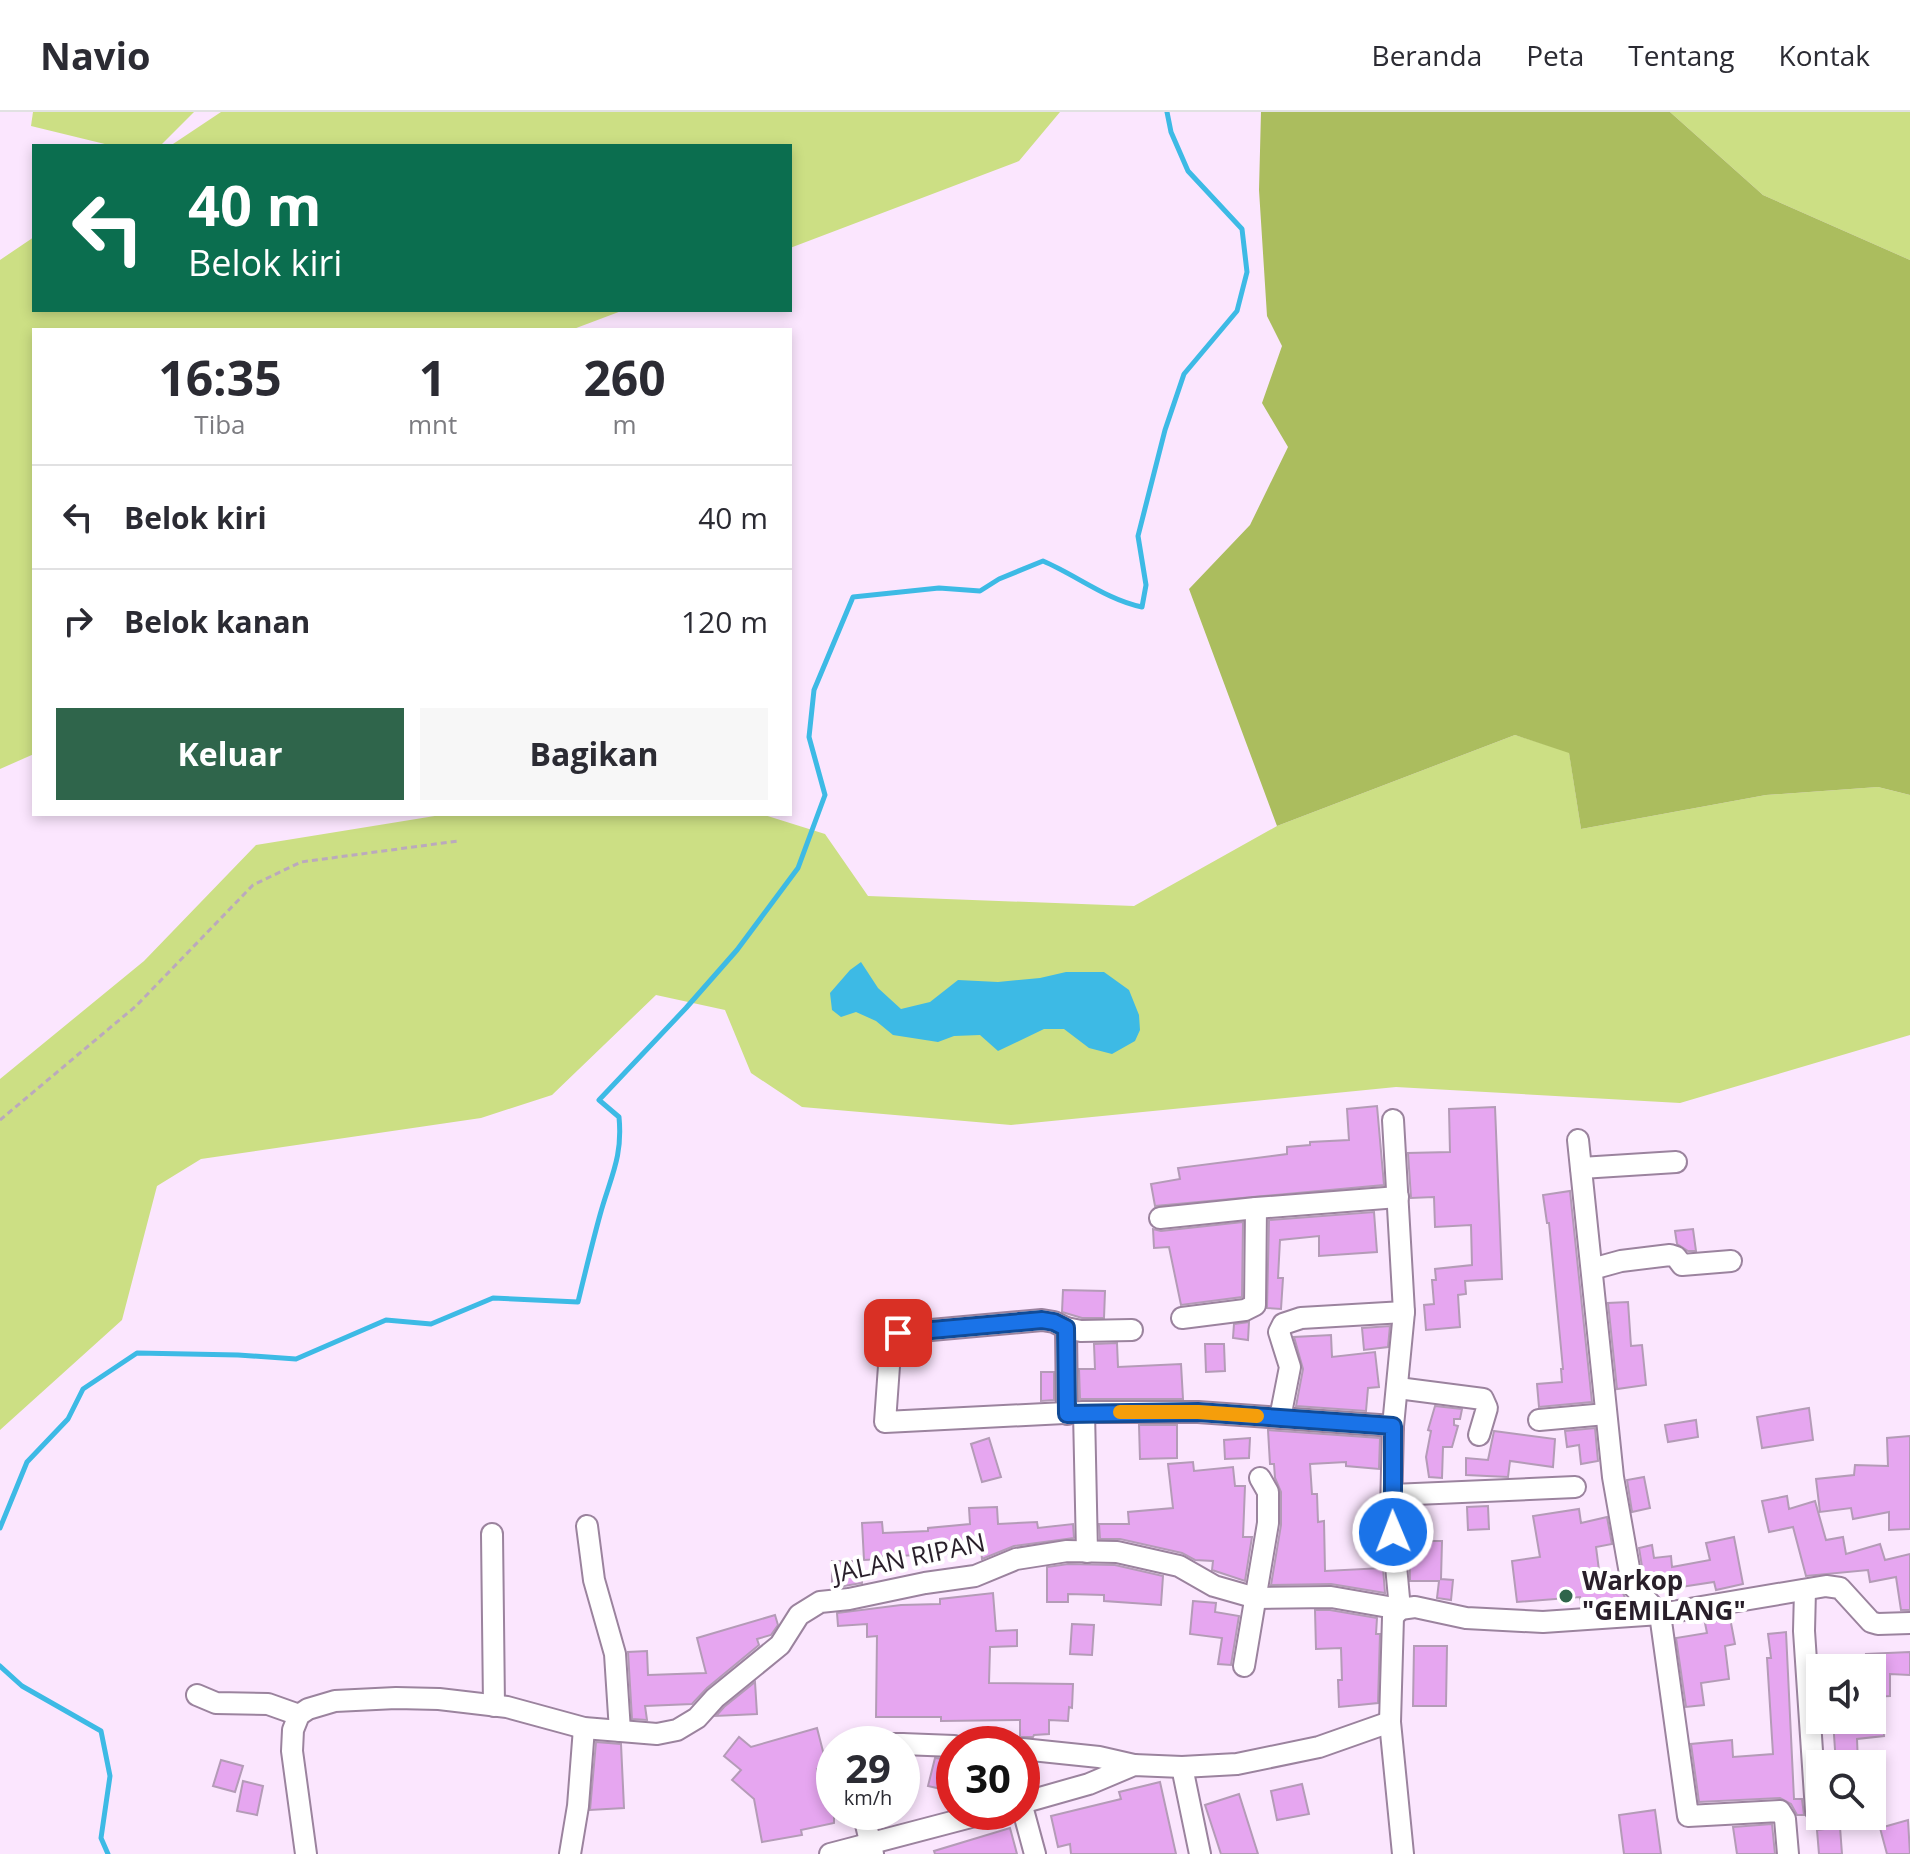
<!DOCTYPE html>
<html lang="id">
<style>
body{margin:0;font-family:"Open Sans",sans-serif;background:#f7f7f7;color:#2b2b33;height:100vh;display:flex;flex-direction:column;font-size:30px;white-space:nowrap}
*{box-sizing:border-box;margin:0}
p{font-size:26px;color:#7c7c81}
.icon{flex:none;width:44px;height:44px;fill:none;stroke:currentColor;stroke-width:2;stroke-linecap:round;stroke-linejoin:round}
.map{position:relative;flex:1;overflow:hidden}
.sheet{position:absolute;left:32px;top:216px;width:760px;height:488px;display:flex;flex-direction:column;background:#fff;border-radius:0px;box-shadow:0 4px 12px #0003}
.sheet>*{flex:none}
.hud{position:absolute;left:32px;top:32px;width:760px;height:168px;border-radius:0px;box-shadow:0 4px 12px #0003;background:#0b6e4f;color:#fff;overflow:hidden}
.tools{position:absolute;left:1806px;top:1542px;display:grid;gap:16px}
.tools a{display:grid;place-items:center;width:80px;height:80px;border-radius:0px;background:#fff;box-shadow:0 4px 12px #0003;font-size:40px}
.speed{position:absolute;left:816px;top:1614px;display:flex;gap:16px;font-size:40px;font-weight:700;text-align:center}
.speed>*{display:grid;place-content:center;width:104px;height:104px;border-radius:50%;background:#fff;box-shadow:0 4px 12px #0003;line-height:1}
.speed small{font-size:20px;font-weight:400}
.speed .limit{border:12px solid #d22;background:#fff;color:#111}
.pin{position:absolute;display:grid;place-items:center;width:68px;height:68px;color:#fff;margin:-34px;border-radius:16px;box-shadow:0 4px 12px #0006}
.me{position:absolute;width:88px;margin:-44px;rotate:359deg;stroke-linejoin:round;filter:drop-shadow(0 0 6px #0008)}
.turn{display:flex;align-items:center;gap:28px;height:168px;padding:0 24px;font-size:36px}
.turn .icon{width:104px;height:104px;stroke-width:2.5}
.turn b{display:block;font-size:56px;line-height:68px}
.eta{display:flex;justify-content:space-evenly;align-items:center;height:136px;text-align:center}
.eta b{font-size:48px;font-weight:700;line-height:56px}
.action{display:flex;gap:16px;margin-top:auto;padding:16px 24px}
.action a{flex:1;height:92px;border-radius:0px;background:#2f654b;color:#fff;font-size:32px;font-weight:700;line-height:92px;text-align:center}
.action a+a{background:#f7f7f7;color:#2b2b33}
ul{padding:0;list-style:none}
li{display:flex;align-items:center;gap:24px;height:104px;padding:0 24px;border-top:2px solid #e1e1e2}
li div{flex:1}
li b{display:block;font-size:30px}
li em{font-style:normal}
header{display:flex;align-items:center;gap:48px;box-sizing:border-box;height:112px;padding:0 40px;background:#fff;border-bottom:2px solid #e1e1e2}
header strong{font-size:38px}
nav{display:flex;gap:44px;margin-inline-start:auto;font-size:28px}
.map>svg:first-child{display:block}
</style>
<header>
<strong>Navio</strong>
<nav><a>Beranda</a><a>Peta</a><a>Tentang</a><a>Kontak</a></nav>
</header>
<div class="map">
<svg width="1910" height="1742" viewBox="0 0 1910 1742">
<rect width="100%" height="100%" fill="#fbe6fe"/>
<g fill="#ccdf84">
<path d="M 33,0 L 194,0 L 160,34 L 113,34 L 31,14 Z"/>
<path d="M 221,0 L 1060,0 L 1019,49 L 790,136 L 790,34 L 170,34 Z"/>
<path d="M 1670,0 L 1910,0 L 1910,148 L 1763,83 Z"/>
<path d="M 34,125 L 34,198 L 624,198 L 571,218 L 34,218 L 34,642 L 0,657 L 0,148 Z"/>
<path d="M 1515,623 L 1569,640 L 1581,717 L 1766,683 L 1878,675 L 1910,683 L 1910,923 L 1680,991 L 1396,975 L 1011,1013 L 802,995 L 751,961 L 725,898 L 656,883 L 552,983 L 481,1006 L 201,1047 L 157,1074 L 122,1208 L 0,1318 L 0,967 L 144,849 L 256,733 L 447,702 L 761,702 L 825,722 L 868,784 L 1134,794 L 1277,714 Z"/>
</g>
<path fill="#abbd5e" d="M 1261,0 L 1670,0 L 1763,83 L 1910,148 L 1910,683 L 1878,675 L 1766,683 L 1581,717 L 1569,641 L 1515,623 L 1277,714 L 1189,477 L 1250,413 L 1288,335 L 1262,291 L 1282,234 L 1267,204 L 1259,78 Z"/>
<path fill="#3dbae5" d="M 861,850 L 878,876 L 901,897 L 930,890 L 958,868 L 998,870 L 1040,866 L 1066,860 L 1104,860 L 1129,878 L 1139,903 L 1140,918 L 1135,929 L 1112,942 L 1089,936 L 1064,917 L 1044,917 L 998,939 L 980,923 L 954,924 L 938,930 L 893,923 L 876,909 L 856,900 L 841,905 L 832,898 L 830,881 L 850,858 Z"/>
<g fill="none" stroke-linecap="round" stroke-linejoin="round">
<g stroke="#3dbae5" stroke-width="5">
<path d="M 0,1416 L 27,1350 L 68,1307 L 83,1277 L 137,1241 L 238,1243 L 296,1247 L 386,1208 L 431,1212 L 493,1186 L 578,1190 C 585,1161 592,1132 600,1103 C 610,1066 623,1046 619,1005 L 599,988 L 686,896 L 737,838 L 798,756 L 825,683 L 809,625 L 814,578 L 853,485 L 939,476 L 980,479 L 999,467 L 1043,449 C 1076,463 1107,488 1142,495 L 1146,473 L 1138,424 L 1165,318 L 1184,262 L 1237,199 L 1247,160 L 1242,117 L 1188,59 L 1171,20 L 1167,0"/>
<path d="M 0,1554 L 22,1574 L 101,1619 L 110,1664 L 101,1726 L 108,1742"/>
</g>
</g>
<g fill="#e6a6f0" stroke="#b49bb7" stroke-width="2">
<path d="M 1377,994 L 1384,1073 L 1155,1094 L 1151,1072 L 1180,1067 L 1178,1056 L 1287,1042 L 1287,1035 L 1310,1033 L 1310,1030 L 1349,1028 L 1347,997 Z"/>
<path d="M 1495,995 L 1502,1167 L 1465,1169 L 1466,1182 L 1458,1183 L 1460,1215 L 1426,1218 L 1424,1193 L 1434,1192 L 1432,1168 L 1436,1168 L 1435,1157 L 1472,1153 L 1471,1113 L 1435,1115 L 1434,1085 L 1411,1086 L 1408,1041 L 1450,1040 L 1449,997 Z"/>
<path d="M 1570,1079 L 1592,1290 L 1539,1295 L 1537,1272 L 1562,1270 L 1561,1257 L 1563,1257 L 1549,1111 L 1547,1111 L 1543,1083 Z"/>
<path d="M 1374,1100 L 1377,1140 L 1319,1144 L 1319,1124 L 1280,1128 L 1278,1166 L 1283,1166 L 1281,1197 L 1267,1196 L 1269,1108 Z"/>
<path d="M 1243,1110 L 1242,1185 L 1181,1193 L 1169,1135 L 1154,1136 L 1153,1117 L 1161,1119 Z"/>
<path d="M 1693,1117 L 1696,1139 L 1688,1139 L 1677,1132 L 1675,1119 Z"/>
<path d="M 1063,1178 L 1105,1179 L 1104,1206 L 1082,1206 L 1062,1200 Z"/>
<path d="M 1628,1190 L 1631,1234 L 1642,1233 L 1646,1273 L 1617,1277 L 1608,1191 Z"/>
<path d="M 1249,1210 L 1248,1228 L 1233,1226 L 1234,1212 Z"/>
<path d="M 1390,1214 L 1388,1235 L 1364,1238 L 1362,1216 Z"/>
<path d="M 1331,1223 L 1332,1245 L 1375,1240 L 1379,1275 L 1368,1276 L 1366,1299 L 1296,1294 L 1303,1257 L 1294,1225 Z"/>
<path d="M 1117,1231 L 1118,1255 L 1181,1252 L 1183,1287 L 1080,1287 L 1079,1257 L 1095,1257 L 1094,1232 Z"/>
<path d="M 1205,1232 L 1224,1232 L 1225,1259 L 1206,1260 Z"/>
<path d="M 1041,1260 L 1054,1260 L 1054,1288 L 1041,1289 Z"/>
<path d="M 1435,1294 L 1462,1297 L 1460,1307 L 1454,1307 L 1454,1313 L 1458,1314 L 1452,1335 L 1443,1335 L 1442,1366 L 1429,1365 L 1426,1345 L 1431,1319 L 1428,1318 Z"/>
<path d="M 1809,1296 L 1813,1328 L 1762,1336 L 1757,1305 Z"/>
<path d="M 1696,1308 L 1698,1325 L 1668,1330 L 1665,1313 Z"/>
<path d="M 1139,1313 L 1177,1313 L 1177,1346 L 1140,1347 Z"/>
<path d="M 1595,1316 L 1598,1349 L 1581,1352 L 1579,1333 L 1567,1335 L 1565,1319 Z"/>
<path d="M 1268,1318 L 1380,1326 L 1379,1357 L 1346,1354 L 1346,1350 L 1310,1352 L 1312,1382 L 1317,1382 L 1318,1410 L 1324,1409 L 1325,1459 L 1383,1456 L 1385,1481 L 1331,1472 L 1271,1473 L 1281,1413 L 1281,1380 L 1275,1366 L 1274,1352 L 1270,1352 Z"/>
<path d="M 1494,1319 L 1555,1327 L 1553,1355 L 1510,1349 L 1508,1365 L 1466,1363 L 1466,1346 L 1488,1348 Z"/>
<path d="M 1910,1324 L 1910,1417 L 1889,1418 L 1889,1400 L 1853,1407 L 1851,1396 L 1820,1400 L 1816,1367 L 1854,1363 L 1855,1353 L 1888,1354 L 1887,1326 Z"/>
<path d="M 989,1326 L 1001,1365 L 982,1370 L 971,1332 Z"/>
<path d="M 1250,1326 L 1249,1346 L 1225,1347 L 1224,1328 Z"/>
<path d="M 1193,1350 L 1194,1359 L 1233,1355 L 1235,1374 L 1245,1374 L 1243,1425 L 1252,1425 L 1245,1469 L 1212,1458 L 1213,1449 L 1195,1448 L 1182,1441 L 1120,1427 L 1100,1427 L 1099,1412 L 1129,1412 L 1128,1400 L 1173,1396 L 1168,1352 Z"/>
<path d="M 1644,1365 L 1650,1396 L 1632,1400 L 1627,1368 Z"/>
<path d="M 1787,1384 L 1789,1397 L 1815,1389 L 1826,1428 L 1843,1425 L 1846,1442 L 1880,1432 L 1885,1448 L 1910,1442 L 1910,1498 L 1901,1498 L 1896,1465 L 1870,1470 L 1868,1458 L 1806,1464 L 1793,1415 L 1769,1420 L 1762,1389 Z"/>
<path d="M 1488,1394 L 1489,1417 L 1468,1418 L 1467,1395 Z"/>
<path d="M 997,1395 L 998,1412 L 1037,1410 L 1038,1416 L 1073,1412 L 1074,1426 L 1014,1434 L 982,1447 L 981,1438 L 931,1443 L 883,1444 L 883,1447 L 864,1448 L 862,1411 L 882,1410 L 883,1421 L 928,1419 L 928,1416 L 970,1412 L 969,1396 Z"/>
<path d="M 1579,1397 L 1581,1411 L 1607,1405 L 1612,1432 L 1596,1435 L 1600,1466 L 1618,1470 L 1627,1490 L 1617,1488 L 1581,1493 L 1580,1485 L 1517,1490 L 1512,1449 L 1540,1445 L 1533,1404 Z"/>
<path d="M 1734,1425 L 1743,1472 L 1716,1478 L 1714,1470 L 1655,1479 L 1644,1467 L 1639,1436 L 1652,1433 L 1654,1446 L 1671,1444 L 1672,1455 L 1710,1448 L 1706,1431 Z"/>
<path d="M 1409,1429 L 1442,1429 L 1441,1467 L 1453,1468 L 1451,1488 L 1437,1486 L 1439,1469 L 1410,1469 Z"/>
<path d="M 832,1449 L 862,1449 L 862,1471 L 832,1476 Z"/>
<path d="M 1068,1452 L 1115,1453 L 1163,1464 L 1161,1493 L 1104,1489 L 1104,1483 L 1068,1482 L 1068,1490 L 1047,1490 L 1047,1455 Z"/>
<path d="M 993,1481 L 996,1519 L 1017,1518 L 1017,1534 L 990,1535 L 989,1571 L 1073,1572 L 1072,1596 L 1069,1595 L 1068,1609 L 1049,1608 L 1049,1622 L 1034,1623 L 1033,1625 L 1020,1625 L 1020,1608 L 941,1609 L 941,1605 L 876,1605 L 877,1524 L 867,1525 L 867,1512 L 838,1514 L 837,1501 L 901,1493 L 940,1492 L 940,1487 Z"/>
<path d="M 1193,1489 L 1216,1491 L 1215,1500 L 1239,1504 L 1231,1553 L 1218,1552 L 1222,1526 L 1190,1522 Z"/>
<path d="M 1315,1498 L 1330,1498 L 1377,1506 L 1376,1522 L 1380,1522 L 1378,1591 L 1339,1595 L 1338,1568 L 1342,1568 L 1341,1536 L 1316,1537 Z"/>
<path d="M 775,1503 L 778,1513 L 771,1523 L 757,1527 L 759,1533 L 707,1576 L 692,1592 L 645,1594 L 647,1608 L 632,1607 L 628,1540 L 647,1539 L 648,1563 L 706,1561 L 697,1526 Z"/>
<path d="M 1730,1506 L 1735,1532 L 1725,1534 L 1729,1567 L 1701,1571 L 1704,1593 L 1686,1595 L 1676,1526 L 1707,1521 L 1705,1511 Z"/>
<path d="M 1072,1512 L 1094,1513 L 1092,1543 L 1070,1542 Z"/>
<path d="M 1786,1520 L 1794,1687 L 1802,1687 L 1804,1703 L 1797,1703 L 1791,1692 L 1780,1686 L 1699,1690 L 1691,1632 L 1732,1628 L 1733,1645 L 1773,1642 L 1767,1546 L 1771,1546 L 1768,1522 Z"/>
<path d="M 1414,1534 L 1447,1534 L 1446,1594 L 1413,1594 Z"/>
<path d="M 1910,1540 L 1910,1563 L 1890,1562 L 1890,1584 L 1872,1585 L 1872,1556 L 1867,1556 L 1866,1542 Z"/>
<path d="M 755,1570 L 757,1602 L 716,1604 L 724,1595 Z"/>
<path d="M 1833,1608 L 1883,1608 L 1884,1624 L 1857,1627 L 1858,1652 L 1836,1652 Z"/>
<path d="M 817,1616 L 827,1655 L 817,1657 L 824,1690 L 834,1688 L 834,1711 L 801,1718 L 802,1723 L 762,1730 L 754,1687 L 732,1668 L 741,1658 L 724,1644 L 739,1625 L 751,1635 Z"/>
<path d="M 596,1630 L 621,1632 L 624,1696 L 590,1698 Z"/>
<path d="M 935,1646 L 954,1648 L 954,1680 L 928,1674 Z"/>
<path d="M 221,1648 L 243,1654 L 235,1680 L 213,1674 Z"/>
<path d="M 243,1669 L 263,1674 L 257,1703 L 237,1699 Z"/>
<path d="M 1160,1670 L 1176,1742 L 1071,1742 L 1070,1732 L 1058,1735 L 1051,1704 L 1121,1687 L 1119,1680 Z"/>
<path d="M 1302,1672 L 1309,1702 L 1277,1708 L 1271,1679 Z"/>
<path d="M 1239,1682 L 1258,1742 L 1221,1742 L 1205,1693 Z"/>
<path d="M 1655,1698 L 1661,1742 L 1624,1742 L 1619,1703 Z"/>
<path d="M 1908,1708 L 1910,1742 L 1887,1742 L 1880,1716 Z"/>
<path d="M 1772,1712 L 1775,1742 L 1737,1742 L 1733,1715 Z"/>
<path d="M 1840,1715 L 1842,1742 L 1819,1742 L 1817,1718 Z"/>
<path d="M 1010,1716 L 1017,1742 L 935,1742 L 934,1739 Z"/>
</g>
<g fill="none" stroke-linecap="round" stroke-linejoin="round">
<defs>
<g id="minor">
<path d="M 1393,1008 L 1404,1200 L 1393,1314"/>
<path d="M 1578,1028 L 1613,1365 L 1632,1473 L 1660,1502 L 1688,1704 L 1780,1699 L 1785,1707 L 1788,1742"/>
<path d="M 1581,1056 L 1676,1050"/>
<path d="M 1160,1106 L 1256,1096 L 1398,1085"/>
<path d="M 1592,1157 L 1621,1149 L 1670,1143 L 1676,1145 L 1682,1153 L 1731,1149"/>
<path d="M 1182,1206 L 1245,1198 L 1255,1193 L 1256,1096"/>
<path d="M 1066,1216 L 1054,1210 L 1042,1208 L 898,1221 L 891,1226 L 885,1310 L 1084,1300 L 1198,1300 L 1393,1314 L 1391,1400 L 1400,1497"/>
<path d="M 1398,1276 L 1483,1287 L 1487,1296 L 1479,1323"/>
<path d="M 1084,1300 L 1087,1440"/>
<path d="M 1067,1302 L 1066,1216 L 1081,1219 L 1132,1218"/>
<path d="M 1280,1306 L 1290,1255 L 1279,1220 L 1283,1212 L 1301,1206 L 1404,1200"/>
<path d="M 1539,1308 L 1606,1302"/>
<path d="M 1392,1383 L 1575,1375"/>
<path d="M 587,1414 L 594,1468 L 615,1542 L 620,1619"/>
<path d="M 492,1422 L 494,1594"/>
<path d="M 1805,1478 L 1804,1519 L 1816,1699"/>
<path d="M 1400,1497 L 1393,1505 L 1390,1610 L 1403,1742"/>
<path d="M 1244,1554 L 1268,1411 L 1268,1380 L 1260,1366"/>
<path d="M 197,1583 L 216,1591 L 268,1592 L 299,1603"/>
<path d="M 872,1632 L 901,1632"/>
<path d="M 902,1632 L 954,1634"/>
<path d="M 1022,1637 L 1099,1645 L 1134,1653"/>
<path d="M 1182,1655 L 1200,1742"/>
<path d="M 1022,1691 L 1089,1672 L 1134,1653 L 1182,1655 L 1237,1652 L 1319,1635 L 1390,1610"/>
<path d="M 1022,1694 L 1035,1742"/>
<path d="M 863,1700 L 873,1742"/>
<path d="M 306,1742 L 292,1639 L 293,1618 L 299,1603 L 308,1597 L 335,1589 L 396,1586 L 439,1587 L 507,1595 L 584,1616 L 657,1622 L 677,1618 L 697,1606 L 715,1586 L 780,1533 L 799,1503 L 820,1490 L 849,1487 L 925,1471 L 975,1464 L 1016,1447 L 1067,1439 L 1117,1440 L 1179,1454 L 1214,1474 L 1256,1486 L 1331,1485 L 1400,1497 L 1415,1495 L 1466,1506 L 1543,1510 L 1660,1502 L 1826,1474 L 1840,1476 L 1871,1510 L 1878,1512 L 1910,1511"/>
<path d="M 570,1742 L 578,1694 L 584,1616"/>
<path d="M 830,1742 L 990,1700"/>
</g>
</defs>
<use href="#minor" stroke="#9b839e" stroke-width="24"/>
<path stroke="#bba9bd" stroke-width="3" stroke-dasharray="6 4" stroke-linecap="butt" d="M 0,1008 L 136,894 L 253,773 L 301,750 L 458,729"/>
<use href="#minor" stroke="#fff" stroke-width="20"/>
</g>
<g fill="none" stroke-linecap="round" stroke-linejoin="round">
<defs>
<path id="route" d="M 898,1221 L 1042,1208 L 1054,1210 L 1066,1216 L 1067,1302 L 1198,1300 L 1393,1314 L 1393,1420"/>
</defs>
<use href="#route" stroke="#114b97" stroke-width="20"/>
<use href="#route" stroke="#1a73e8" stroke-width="14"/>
<path stroke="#f59e0b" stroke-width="14" d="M 1120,1300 L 1198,1300 L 1257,1304"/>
</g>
<circle fill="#2f654b" stroke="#fff" stroke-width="3" cx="1566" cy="1484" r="8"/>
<g text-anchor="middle" stroke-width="8" stroke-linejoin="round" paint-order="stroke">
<g font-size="26" fill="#291f2a" stroke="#fff">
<text transform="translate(909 1446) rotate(-12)" y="9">JALAN RIPAN</text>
</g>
<g font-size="26" font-weight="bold" fill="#291f2a" stroke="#fff" text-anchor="start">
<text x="1582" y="1478">Warkop<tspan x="1582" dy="30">"GEMILANG"</tspan></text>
</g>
</g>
</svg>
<div class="tools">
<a><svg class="icon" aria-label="sound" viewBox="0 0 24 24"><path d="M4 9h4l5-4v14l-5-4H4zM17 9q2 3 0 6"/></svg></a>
<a><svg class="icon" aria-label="search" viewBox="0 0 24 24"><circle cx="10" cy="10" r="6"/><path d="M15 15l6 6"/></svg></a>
</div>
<div class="speed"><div>29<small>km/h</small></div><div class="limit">30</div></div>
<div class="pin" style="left:898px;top:1221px;background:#d93025"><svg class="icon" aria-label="arrive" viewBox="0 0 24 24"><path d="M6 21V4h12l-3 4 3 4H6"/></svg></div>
<svg class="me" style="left:1393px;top:1420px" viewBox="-20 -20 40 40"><circle r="17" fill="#1a73e8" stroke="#fff" stroke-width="3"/><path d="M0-11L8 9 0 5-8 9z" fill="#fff"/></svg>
<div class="hud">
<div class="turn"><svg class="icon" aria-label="left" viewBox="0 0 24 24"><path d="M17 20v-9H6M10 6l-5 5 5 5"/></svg><div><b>40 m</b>Belok kiri</div></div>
</div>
<section class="sheet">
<div class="eta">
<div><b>16:35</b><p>Tiba</p></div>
<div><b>1</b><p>mnt</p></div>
<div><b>260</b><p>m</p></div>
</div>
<ul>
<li><svg class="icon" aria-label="left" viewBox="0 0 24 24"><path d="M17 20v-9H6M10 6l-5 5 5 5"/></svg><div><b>Belok kiri</b></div><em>40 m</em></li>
<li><svg class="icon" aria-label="right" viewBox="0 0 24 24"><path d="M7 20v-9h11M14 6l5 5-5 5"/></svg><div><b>Belok kanan</b></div><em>120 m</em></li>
</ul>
<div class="action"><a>Keluar</a><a>Bagikan</a></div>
</section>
</div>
